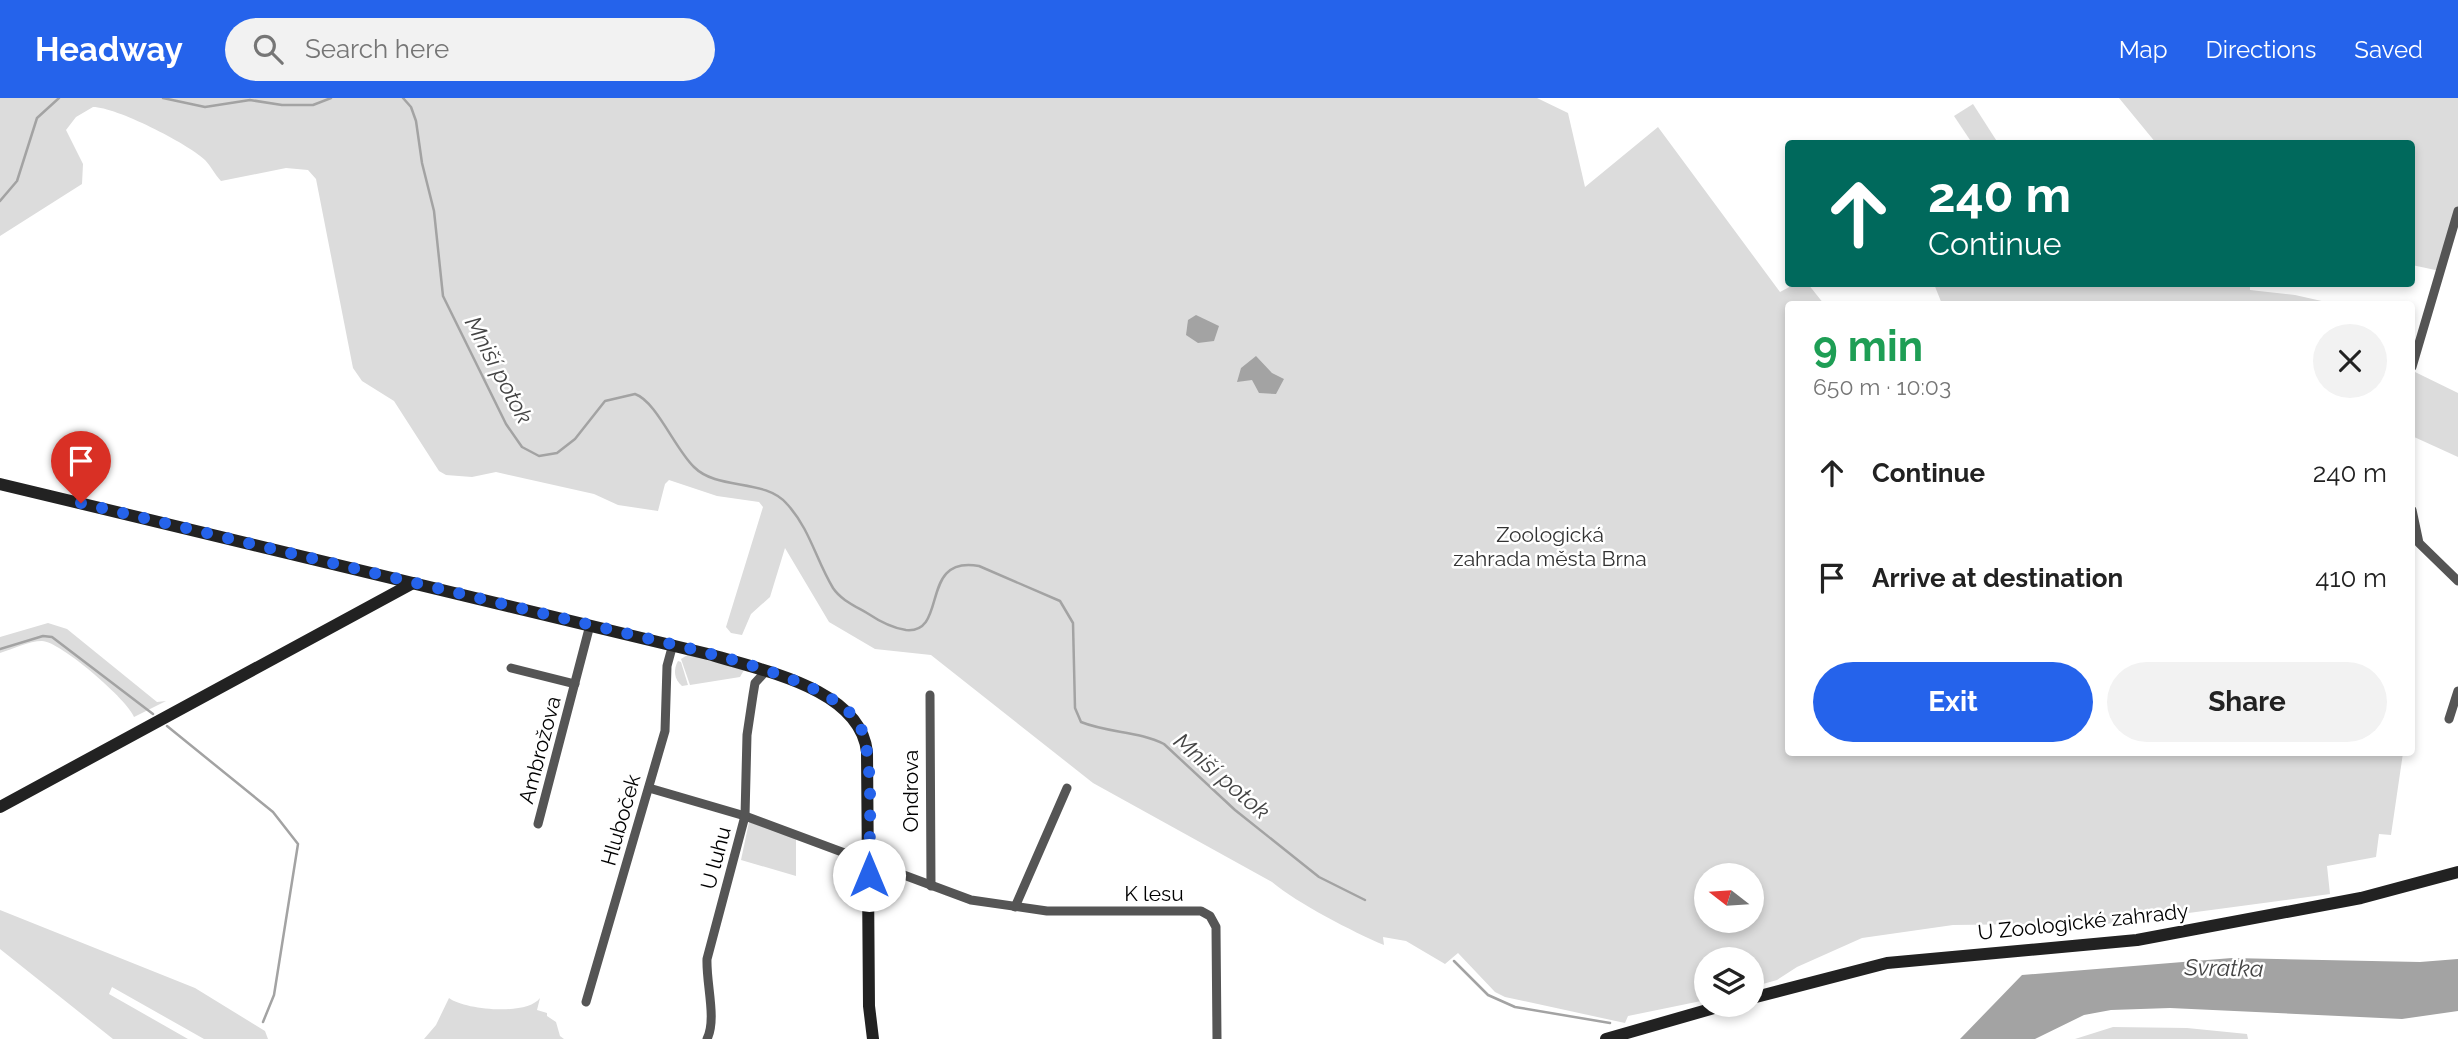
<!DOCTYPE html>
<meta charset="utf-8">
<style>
body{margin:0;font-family:Raleway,sans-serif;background:#f2f2f2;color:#222;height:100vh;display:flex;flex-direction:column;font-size:26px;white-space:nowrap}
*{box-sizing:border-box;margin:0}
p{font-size:23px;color:#767676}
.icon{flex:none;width:38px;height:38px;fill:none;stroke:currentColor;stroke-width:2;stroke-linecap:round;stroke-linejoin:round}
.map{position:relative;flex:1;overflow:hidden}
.side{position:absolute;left:1785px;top:203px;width:630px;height:455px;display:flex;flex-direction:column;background:#fff;border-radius:7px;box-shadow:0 4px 10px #0003}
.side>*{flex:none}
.hud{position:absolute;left:1785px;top:42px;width:630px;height:147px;border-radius:7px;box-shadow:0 4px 10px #0003;background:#00695c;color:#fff;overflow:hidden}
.needle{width:46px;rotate:287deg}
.buttons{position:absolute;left:1694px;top:765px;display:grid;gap:14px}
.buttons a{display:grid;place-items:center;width:70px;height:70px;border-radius:50%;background:#fff;box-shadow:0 4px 10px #0003;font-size:35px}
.pin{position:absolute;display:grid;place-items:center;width:60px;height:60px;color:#fff;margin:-72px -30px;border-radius:50% 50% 50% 0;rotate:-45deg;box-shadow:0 0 7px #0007}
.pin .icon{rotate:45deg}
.me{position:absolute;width:77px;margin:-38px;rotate:0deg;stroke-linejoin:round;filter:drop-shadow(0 0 5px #0008)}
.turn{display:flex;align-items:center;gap:24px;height:147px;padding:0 28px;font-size:32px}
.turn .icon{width:91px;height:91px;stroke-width:2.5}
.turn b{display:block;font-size:49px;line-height:60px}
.round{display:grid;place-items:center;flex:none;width:74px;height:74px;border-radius:37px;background:#f2f2f2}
.headline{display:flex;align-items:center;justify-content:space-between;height:119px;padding:0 28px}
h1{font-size:42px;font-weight:700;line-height:52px;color:#1e9e55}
.cta{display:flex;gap:14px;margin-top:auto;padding:14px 28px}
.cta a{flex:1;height:80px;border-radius:42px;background:#2563eb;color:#fff;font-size:28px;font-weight:700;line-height:80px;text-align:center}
.cta a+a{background:#f2f2f2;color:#222}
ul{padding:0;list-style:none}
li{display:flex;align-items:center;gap:21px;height:105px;padding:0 28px}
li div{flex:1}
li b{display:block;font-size:26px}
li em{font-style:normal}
header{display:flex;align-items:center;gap:42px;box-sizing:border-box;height:98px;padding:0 35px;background:#2563eb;color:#fff}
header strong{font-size:33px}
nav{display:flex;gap:38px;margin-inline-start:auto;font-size:24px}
.search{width:490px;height:63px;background:#f2f2f2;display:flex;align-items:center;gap:18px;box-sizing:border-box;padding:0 24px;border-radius:38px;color:#767676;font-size:26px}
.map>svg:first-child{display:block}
</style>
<header>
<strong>Headway</strong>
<div class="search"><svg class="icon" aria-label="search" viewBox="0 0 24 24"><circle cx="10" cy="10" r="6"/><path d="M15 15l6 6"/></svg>Search here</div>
<nav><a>Map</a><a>Directions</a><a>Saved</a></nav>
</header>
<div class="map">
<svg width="2458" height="941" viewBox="0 0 2458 941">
<rect width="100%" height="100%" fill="#fff"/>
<g fill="#dcdcdc" fill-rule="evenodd">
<path d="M 0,0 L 1537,0 L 1568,15 L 1585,89 L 1658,29 L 1780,194 L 1795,186 L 1808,186 L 1824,206 L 1788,206 L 1788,654 L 2403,655 L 2391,737 L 2379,736 L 2376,759 L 2327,768 L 2330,796 L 2106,826 L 2069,821 L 2039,826 L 1953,827 L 1862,840 L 1797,869 L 1777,882 L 1752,889 L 1752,861 L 1706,861 L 1706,902 L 1628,918 L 1625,925 L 1505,899 L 1495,894 L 1458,855 L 1445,866 L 1406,843 L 1383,839 L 1384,847 C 1353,834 1297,805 1272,784 L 1093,685 L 931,557 L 875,551 L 829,524 L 785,450 L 770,499 L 751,516 L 742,537 L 731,535 L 726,529 L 763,409 L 759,404 L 717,398 L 669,382 L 665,386 L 658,413 L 618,407 L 594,396 L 496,374 L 472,379 L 446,377 L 439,373 L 394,303 L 362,283 L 353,270 L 316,81 L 308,72 L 286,70 L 221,83 C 215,77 211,68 205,62 C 187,45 116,9 93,9 L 76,19 L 66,32 L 83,66 L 82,86 L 0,138 ZM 1706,777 L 1752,777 L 1752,822 L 1706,822 Z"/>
<path d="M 2119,0 L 2458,0 L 2458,126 L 2440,173 L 2412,167 L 2412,46 L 2156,45 Z"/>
<path d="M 1973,6 L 1998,45 L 1972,45 L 1954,18 Z"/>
<path d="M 1934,186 L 2250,186 L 2250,192 L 2295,197 L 2335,206 L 1942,206 Z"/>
<path d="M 2415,274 L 2458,295 L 2458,359 L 2412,338 Z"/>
<path d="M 48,525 L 67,531 L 157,604 L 166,603 L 134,619 C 129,603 60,543 42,543 C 29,543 13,551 0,555 L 0,539 Z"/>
<path d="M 689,556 L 744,572 L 740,579 L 690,587 L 681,561 Z"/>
<path d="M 678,563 L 681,564 L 688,587 L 682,588 C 674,581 673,572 678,563 Z"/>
<path d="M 749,724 L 796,740 L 796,778 L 741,762 Z"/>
<path d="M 0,812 L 195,890 L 265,933 L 268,941 L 204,941 L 112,889 L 109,896 L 188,941 L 113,941 L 0,851 Z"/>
<path d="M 449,900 C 465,912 527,918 540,900 L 537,912 L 547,915 L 547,918 L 556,924 L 560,938 L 564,941 L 424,941 L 436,927 Z"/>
<path d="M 2113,929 L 2187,930 L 2247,936 L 2248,941 L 2075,941 Z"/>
</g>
<g fill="#a3a3a3">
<path d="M 1196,217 L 1219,228 L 1214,243 L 1198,245 L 1186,237 L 1188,222 Z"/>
<path d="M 1256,258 L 1272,275 L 1284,281 L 1276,296 L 1259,295 L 1252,282 L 1237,284 L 1241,270 Z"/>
<path d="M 2232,860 L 2420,864 L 2458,861 L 2458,913 L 2402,921 L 2170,910 L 2111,912 L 2084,917 L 2035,941 L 1960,941 L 2022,877 Z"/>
</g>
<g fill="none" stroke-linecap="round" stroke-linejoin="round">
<g stroke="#a3a3a3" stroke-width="2.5">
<path d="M 163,0 L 205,9 L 250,2 L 282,7 L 313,7 L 331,0"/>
<path d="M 403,0 L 411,9 L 416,23 L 422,65 L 434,113 L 443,198 L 506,326 L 522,349 L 539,358 L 557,355 L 575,341 L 605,303 L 635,296 C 656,303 675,351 694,369 C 718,393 765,380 787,406 C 810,431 816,462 833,490 C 841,502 855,508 867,515 C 879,523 891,530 906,532 C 949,536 918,457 979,468 L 1060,503 L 1073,525 L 1075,610 L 1081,624 C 1108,635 1139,633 1164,646 L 1235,712 L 1319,779 L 1365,802"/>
<path d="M 0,103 L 17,83 L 37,20 L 59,0"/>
<path d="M 0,551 L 43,538 L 52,539 L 153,616"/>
<path d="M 167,628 L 273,714 L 298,746 L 274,897 L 263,924"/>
<path d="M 1454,863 L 1488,897 L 1515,909 L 1610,925"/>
</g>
<g stroke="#555" stroke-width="9">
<path d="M 2412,269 L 2458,113"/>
<path d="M 2412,412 L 2419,445 L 2458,483"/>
<path d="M 511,570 L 575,586"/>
<path d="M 930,597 L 931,788"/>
<path d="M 2449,621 L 2458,593"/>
<path d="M 649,690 L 745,718 L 971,802 L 1047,813 L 1201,813 L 1210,818 L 1216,829 L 1217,941"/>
<path d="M 538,726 L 590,527"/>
<path d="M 1015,809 L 1067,690"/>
<path d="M 586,904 L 665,633 L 667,568 L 673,546"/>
<path d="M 707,941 C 717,921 706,886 707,861 L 745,718 L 747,637 L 753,597 L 755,585 L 766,573"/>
</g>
<g stroke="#222" stroke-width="12">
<path d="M 0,386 L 712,557 C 764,573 860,591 867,654 L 869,908 L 873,941"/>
<path d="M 0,709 L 413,485"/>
<path d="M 1752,900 L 1887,865 L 2137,842 L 2361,800 L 2458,774"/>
<path d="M 1606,941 L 1728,906"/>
</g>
</g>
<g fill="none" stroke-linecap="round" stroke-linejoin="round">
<path stroke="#2563eb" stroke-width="12" stroke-dasharray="0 21.6" d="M 81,405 L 692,551 C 735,562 840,588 860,628 C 875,659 869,741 869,777"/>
</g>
<g text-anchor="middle" stroke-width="5" stroke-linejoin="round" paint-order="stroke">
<g font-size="21" fill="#333" stroke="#fff">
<text x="1550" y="444">Zoologická<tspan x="1550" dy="24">zahrada města Brna</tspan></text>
</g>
<g font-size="21" fill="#000" stroke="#fff">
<text transform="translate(540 652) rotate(-75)" y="7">Ambrožova</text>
<text transform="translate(911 693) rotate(-90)" y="7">Ondrova</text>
<text transform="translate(621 722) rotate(-74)" y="7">Hluboček</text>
<text transform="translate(716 760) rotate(-75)" y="7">U luhu</text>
<text x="1154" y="803">K lesu</text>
<text transform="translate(2083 824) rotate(-6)" y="7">U Zoologické zahrady</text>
</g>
<g font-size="23" font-style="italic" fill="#444" stroke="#fff">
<text transform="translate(499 272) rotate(62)" y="8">Mniší potok</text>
<text transform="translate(1222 678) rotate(41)" y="8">Mniší potok</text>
<text transform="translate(2224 870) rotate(1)" y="8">Svratka</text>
</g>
</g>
</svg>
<div class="buttons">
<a><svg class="needle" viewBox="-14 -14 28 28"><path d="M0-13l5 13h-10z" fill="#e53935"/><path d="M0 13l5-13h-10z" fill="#767676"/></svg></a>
<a><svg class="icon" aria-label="layers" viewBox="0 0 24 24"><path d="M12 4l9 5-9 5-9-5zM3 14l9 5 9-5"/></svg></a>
</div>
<div class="pin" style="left:81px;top:405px;background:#d93025"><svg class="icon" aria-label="arrive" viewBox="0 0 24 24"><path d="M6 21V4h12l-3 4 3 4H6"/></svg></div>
<svg class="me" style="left:869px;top:777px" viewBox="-20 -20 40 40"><circle r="19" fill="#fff"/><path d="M0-13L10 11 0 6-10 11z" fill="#2563eb"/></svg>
<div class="hud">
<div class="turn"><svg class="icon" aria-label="ahead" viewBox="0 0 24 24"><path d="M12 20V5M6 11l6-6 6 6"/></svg><div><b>240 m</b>Continue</div></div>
</div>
<section class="side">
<div class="headline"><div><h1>9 min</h1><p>650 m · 10:03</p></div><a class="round"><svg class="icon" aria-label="close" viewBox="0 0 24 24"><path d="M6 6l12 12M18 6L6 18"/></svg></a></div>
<ul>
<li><svg class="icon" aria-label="ahead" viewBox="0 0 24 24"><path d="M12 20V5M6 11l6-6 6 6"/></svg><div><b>Continue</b></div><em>240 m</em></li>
<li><svg class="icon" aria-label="arrive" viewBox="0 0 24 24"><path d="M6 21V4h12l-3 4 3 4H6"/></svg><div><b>Arrive at destination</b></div><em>410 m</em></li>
</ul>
<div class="cta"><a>Exit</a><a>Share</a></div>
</section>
</div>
